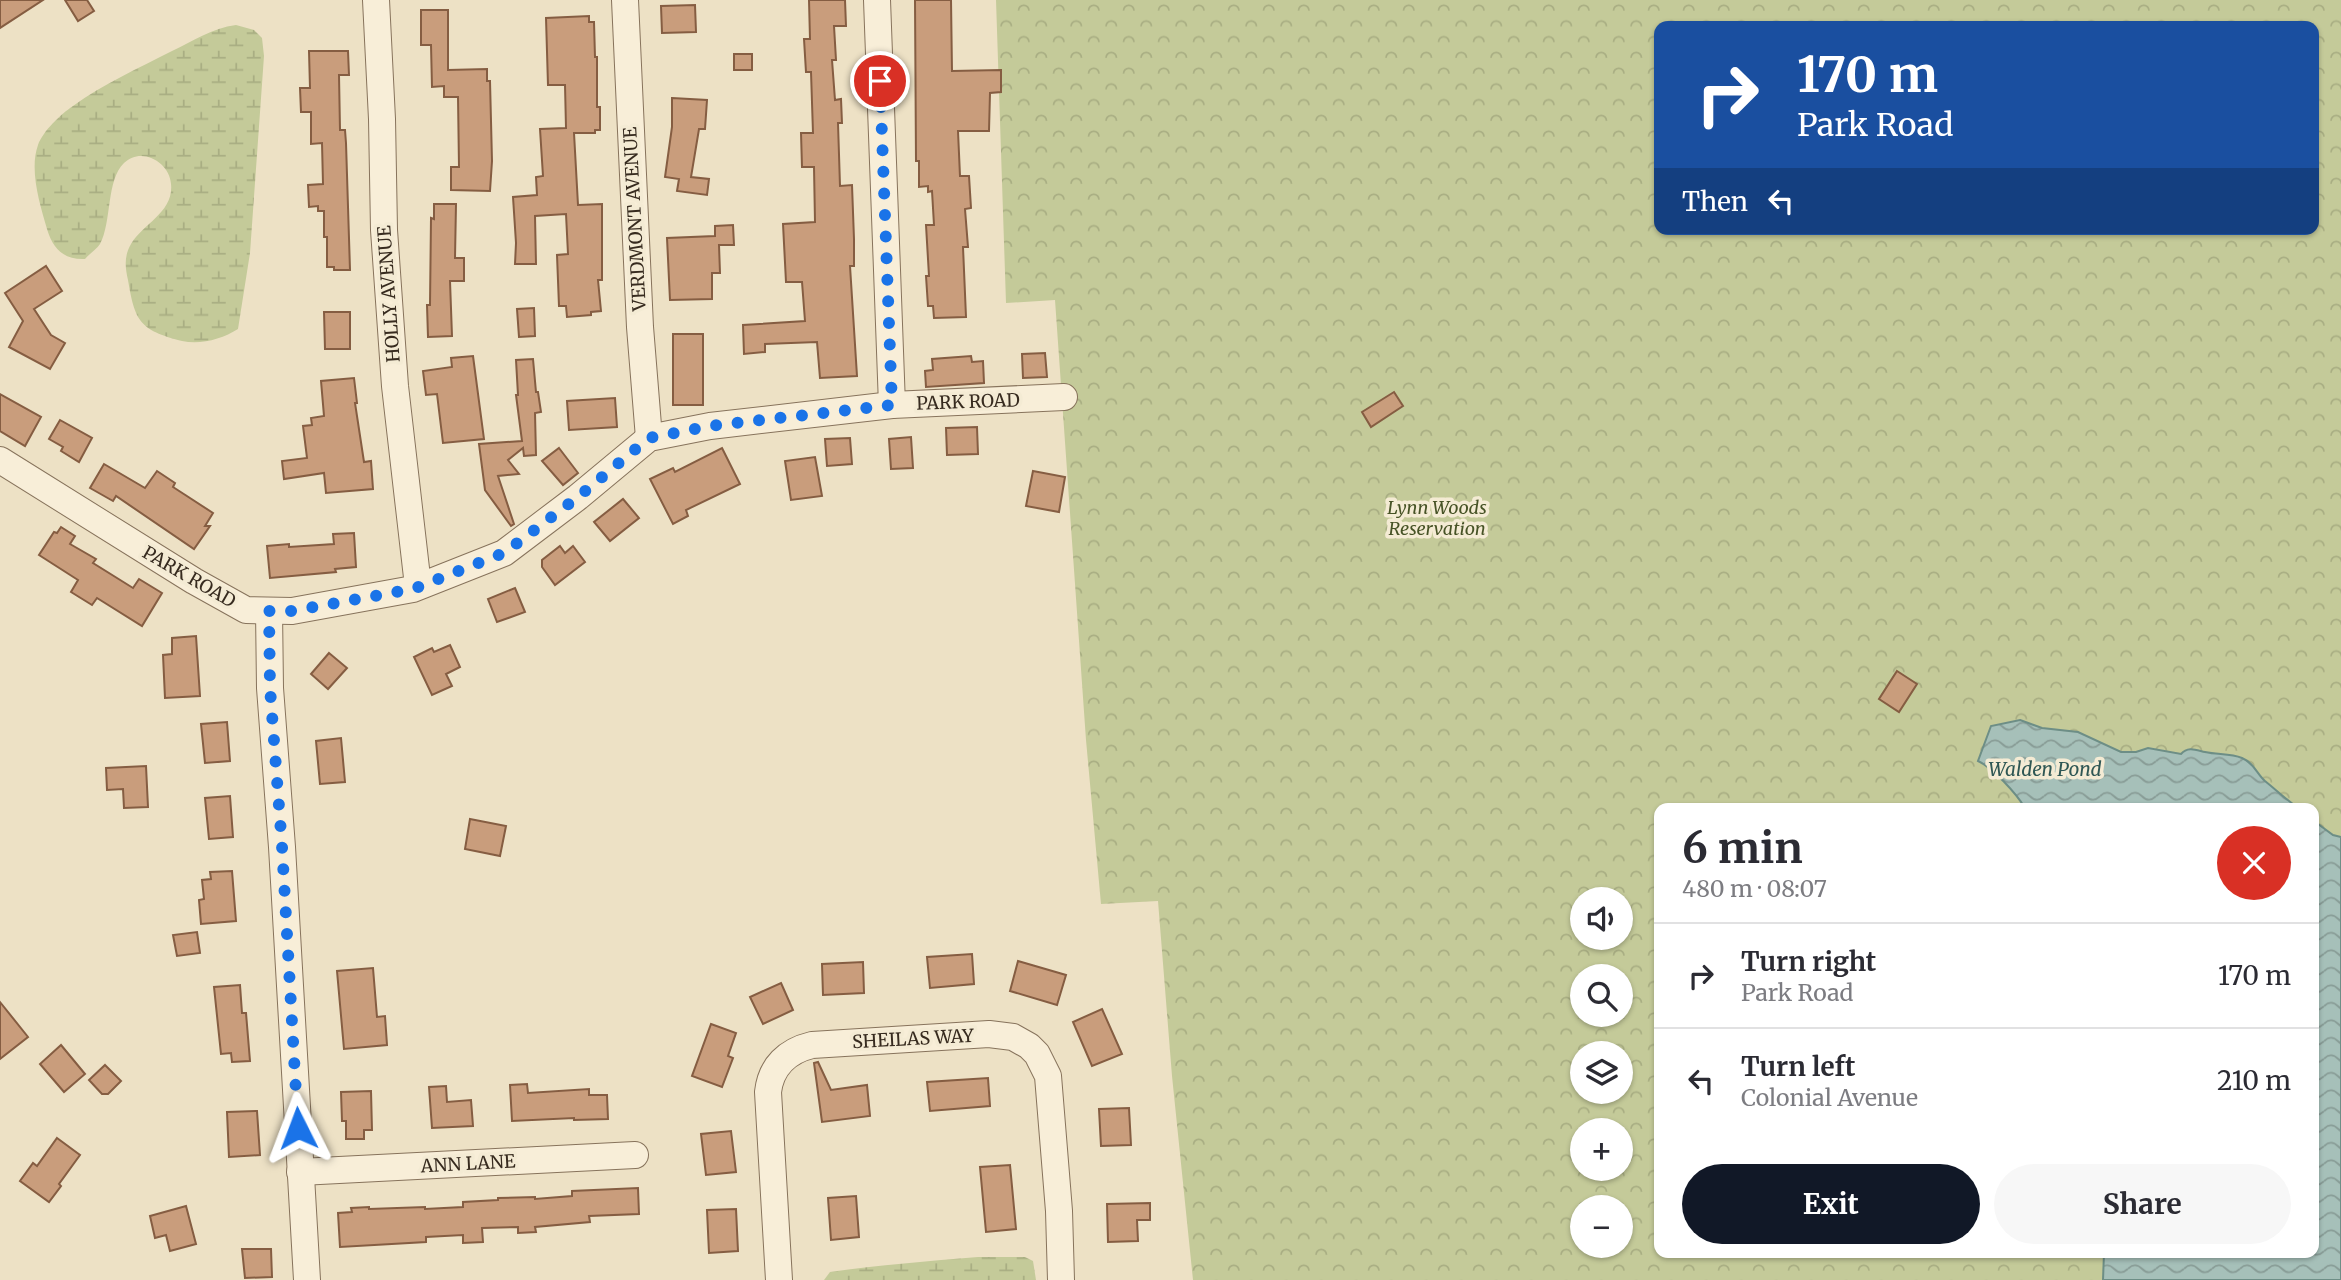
<!DOCTYPE html>
<meta charset="utf-8">
<style>
body{margin:0;font-family:Merriweather,serif;background:#f7f7f7;color:#2b2b33;height:100vh;display:flex;flex-direction:column;font-size:26px;white-space:nowrap}
*{box-sizing:border-box;margin:0}
p{font-size:23px;color:#7c7c81}
.icon{flex:none;width:38px;height:38px;fill:none;stroke:currentColor;stroke-width:2;stroke-linecap:round;stroke-linejoin:round}
.map{position:relative;flex:1;overflow:hidden}
.panel{position:absolute;left:1654px;top:803px;width:665px;height:455px;display:flex;flex-direction:column;background:#fff;border-radius:14px;box-shadow:0 2px 5px #0004}
.panel>*{flex:none}
.top-card{position:absolute;left:1654px;top:21px;width:665px;height:214px;border-radius:14px;box-shadow:0 2px 5px #0004;background:#1a4fa0;color:#fff;overflow:hidden}
.controls{position:absolute;left:1570px;top:887px;display:grid;gap:14px}
.controls a{display:grid;place-items:center;width:63px;height:63px;border-radius:50%;background:#fff;box-shadow:0 2px 5px #0004;font-size:35px}
.pin{position:absolute;display:grid;place-items:center;width:60px;height:60px;color:#fff;margin:-30px;border:4px solid #fff;border-radius:50%;box-shadow:0 2px 7px #0007}
.me{position:absolute;width:77px;margin:-38px;rotate:357deg;stroke-linejoin:round;filter:drop-shadow(0 0 5px #0008)}
.turn{display:flex;align-items:center;gap:24px;height:147px;padding:0 28px;font-size:32px}
.turn .icon{width:91px;height:91px;stroke-width:2.5}
.turn b{display:block;font-size:49px;line-height:60px}
.then{display:flex;align-items:center;height:66px;padding:0 28px;background:#0003;gap:14px;font-size:26px}
.round{display:grid;place-items:center;flex:none;width:74px;height:74px;border-radius:37px;background:#f7f7f7}
.overview{display:flex;align-items:center;justify-content:space-between;height:119px;padding:0 28px}
h1{font-size:42px;font-weight:700;line-height:52px}
.primary-button{display:flex;gap:14px;margin-top:auto;padding:14px 28px}
.primary-button a{flex:1;height:80px;border-radius:42px;background:#111827;color:#fff;font-size:28px;font-weight:700;line-height:80px;text-align:center}
.primary-button a+a{background:#f7f7f7;color:#2b2b33}
ul{padding:0;list-style:none}
li{display:flex;align-items:center;gap:21px;height:105px;padding:0 28px;border-top:2px solid #e1e1e2}
li div{flex:1}
li b{display:block;font-size:26px}
li em{font-style:normal}
.map>svg:first-child{display:block}
</style>
<div class="map">
<svg width="2341" height="1280" viewBox="0 0 2341 1280">
<defs>
<pattern id="wetland-marsh" width="20" height="14" patternUnits="userSpaceOnUse" patternTransform="scale(1.75)"><rect width="20" height="14" fill="#c4ca99"/><path d="M1 5h8M5 5V1M11 12h8M15 12V8" fill="none" stroke="#a9ae83"/></pattern>
<pattern id="park-crowns" width="20" height="18" patternUnits="userSpaceOnUse" patternTransform="scale(1.75)"><rect width="20" height="18" fill="#c4ca99"/><path d="M2 6a3 3 0 1 1 6 0M12 15a3 3 0 1 1 6 0" fill="none" stroke="#a9ae83"/></pattern>
<pattern id="water-waves" width="16" height="10" patternUnits="userSpaceOnUse" patternTransform="scale(1.75)"><rect width="16" height="10" fill="#a6c0b9"/><path d="M0 5q4-4 8 0t8 0" fill="none" stroke="#889c96"/></pattern>
</defs>
<rect width="100%" height="100%" fill="#ede1c5"/>
<g fill="url(#wetland-marsh)">
<path d="M 236,25 L 254,30 L 262,38 L 264,56 L 250,253 L 238,329 C 222,339 201,345 182,341 C 139,330 135,321 128,280 C 125,267 124,256 131,244 C 144,223 174,212 171,184 C 170,162 141,146 124,163 C 106,180 112,222 100,244 C 97,249 89,254 85,259 C 64,260 53,249 47,229 C 40,205 29,170 38,145 C 43,131 61,114 73,106 C 103,84 139,68 172,51 C 193,41 212,28 236,25 Z"/>
<path d="M 978,1257 L 1025,1257 L 1033,1261 L 1036,1280 L 824,1280 L 830,1272 C 879,1265 929,1261 978,1257 Z"/>
</g>
<path fill="url(#park-crowns)" fill-rule="evenodd" d="M 996,0 L 2341,0 L 2341,1280 L 1193,1280 L 1172,1076 L 1158,901 L 1101,904 L 1086,740 L 1055,300 L 1006,303 ZM 1659,26 L 2314,26 L 2314,229 L 1659,229 ZM 1659,808 L 2314,808 L 2314,1253 L 1659,1253 ZM 1582,900 L 1620,900 L 1620,938 L 1582,938 ZM 1582,976 L 1620,976 L 1620,1015 L 1582,1015 ZM 1582,1054 L 1620,1054 L 1620,1092 L 1582,1092 ZM 1582,1130 L 1620,1130 L 1620,1169 L 1582,1169 ZM 1582,1208 L 1620,1208 L 1620,1246 L 1582,1246 Z"/>
<g fill="url(#water-waves)" stroke="#6d8e86" stroke-width="2">
<path d="M 2020,720 L 2042,728 L 2078,732 L 2121,752 L 2136,752 L 2148,748 L 2181,754 C 2188,746 2196,750 2205,752 C 2218,755 2230,753 2242,758 C 2254,763 2257,774 2265,781 C 2276,790 2287,800 2298,808 L 2025,808 C 2016,793 1993,768 1978,761 L 1991,726 Z"/>
<path d="M 2314,821 L 2333,835 L 2341,837 L 2341,1280 L 2103,1280 L 2104,1253 L 2314,1253 Z"/>
</g>
<g fill="#c99d7c" stroke="#855d42" stroke-width="2">
<path d="M 0,0 L 43,0 L 0,28 Z"/>
<path d="M 65,0 L 87,0 L 94,11 L 78,21 Z"/>
<path d="M 809,0 L 845,0 L 846,26 L 834,26 L 836,60 L 832,60 L 835,100 L 841,99 L 842,123 L 838,123 L 840,186 L 852,185 L 854,239 L 854,266 L 850,266 L 857,376 L 820,378 L 817,342 L 765,344 L 765,352 L 744,354 L 743,325 L 805,321 L 802,282 L 786,282 L 783,224 L 815,222 L 814,167 L 802,167 L 801,133 L 813,133 L 811,72 L 806,72 L 804,39 L 810,39 Z"/>
<path d="M 915,0 L 951,0 L 952,71 L 1001,70 L 1001,92 L 990,93 L 989,131 L 958,131 L 960,176 L 969,176 L 971,208 L 965,209 L 968,247 L 963,247 L 966,317 L 934,318 L 933,306 L 928,306 L 926,276 L 929,276 L 926,225 L 934,225 L 932,191 L 928,192 L 928,186 L 919,187 L 919,161 L 916,161 Z"/>
<path d="M 695,5 L 696,32 L 662,33 L 661,6 Z"/>
<path d="M 421,10 L 448,10 L 448,70 L 487,69 L 487,81 L 490,81 L 492,161 L 490,191 L 451,190 L 451,167 L 459,167 L 458,97 L 444,97 L 444,86 L 432,87 L 431,45 L 421,45 Z"/>
<path d="M 589,16 L 589,22 L 594,22 L 595,57 L 597,57 L 597,107 L 600,107 L 600,130 L 595,130 L 595,133 L 574,133 L 578,205 L 602,204 L 602,280 L 598,280 L 601,311 L 591,312 L 591,315 L 567,317 L 566,306 L 559,306 L 557,255 L 568,254 L 566,214 L 535,216 L 536,264 L 515,264 L 516,243 L 513,197 L 537,195 L 536,177 L 543,176 L 540,129 L 566,128 L 565,85 L 548,85 L 546,18 Z"/>
<path d="M 309,51 L 348,51 L 349,75 L 339,75 L 340,130 L 345,130 L 346,143 L 350,270 L 334,270 L 334,267 L 327,267 L 327,237 L 324,237 L 324,211 L 318,211 L 318,206 L 309,207 L 308,185 L 323,184 L 322,143 L 311,144 L 311,112 L 301,112 L 300,88 L 310,88 Z"/>
<rect x="734" y="54" width="18" height="16"/>
<path d="M 672,98 L 707,100 L 705,129 L 699,129 L 691,177 L 709,179 L 707,195 L 677,191 L 679,179 L 665,177 L 672,127 Z"/>
<path d="M 434,204 L 456,204 L 455,258 L 464,258 L 464,281 L 450,281 L 452,336 L 428,337 L 427,305 L 430,305 L 431,218 L 434,219 Z"/>
<path d="M 733,225 L 734,245 L 719,245 L 720,273 L 712,273 L 712,299 L 670,300 L 667,238 L 715,236 L 715,226 Z"/>
<path d="M 46,266 L 62,291 L 34,309 L 51,335 L 65,343 L 50,369 L 9,347 L 23,321 L 5,293 Z"/>
<path d="M 534,308 L 535,336 L 519,337 L 517,309 Z"/>
<path d="M 324,312 L 350,312 L 350,349 L 325,349 Z"/>
<rect x="673" y="334" width="30" height="71"/>
<path d="M 1045,353 L 1047,377 L 1023,378 L 1022,354 Z"/>
<path d="M 473,356 L 484,439 L 443,443 L 437,394 L 426,395 L 423,371 L 452,367 L 451,358 Z"/>
<path d="M 971,356 L 972,362 L 983,361 L 984,383 L 926,387 L 925,371 L 933,370 L 932,359 Z"/>
<path d="M 533,359 L 536,392 L 538,392 L 541,412 L 535,413 L 536,455 L 524,456 L 523,448 L 508,460 L 519,474 L 498,476 L 514,524 L 511,526 L 485,490 L 479,444 L 522,441 L 516,395 L 518,395 L 516,360 Z"/>
<path d="M 354,378 L 357,403 L 355,403 L 364,462 L 371,461 L 373,489 L 326,493 L 324,473 L 284,479 L 282,461 L 307,458 L 303,426 L 312,425 L 311,418 L 324,416 L 321,381 Z"/>
<path d="M 1394,392 L 1403,406 L 1371,427 L 1362,412 Z"/>
<path d="M 0,394 L 41,417 L 25,446 L 0,431 Z"/>
<path d="M 615,398 L 617,427 L 569,430 L 567,401 Z"/>
<path d="M 60,420 L 92,438 L 79,462 L 61,451 L 63,447 L 49,439 Z"/>
<path d="M 977,427 L 978,454 L 947,455 L 946,428 Z"/>
<path d="M 911,437 L 913,468 L 891,469 L 889,439 Z"/>
<path d="M 850,438 L 852,464 L 827,466 L 825,439 Z"/>
<path d="M 559,448 L 578,473 L 563,485 L 542,461 Z"/>
<path d="M 722,448 L 740,484 L 686,510 L 688,516 L 673,524 L 650,479 L 673,468 L 675,472 Z"/>
<path d="M 815,457 L 822,496 L 791,500 L 785,461 Z"/>
<path d="M 104,464 L 145,488 L 157,471 L 175,483 L 173,487 L 213,513 L 205,526 L 210,526 L 194,549 L 116,496 L 113,501 L 90,488 Z"/>
<path d="M 1033,471 L 1065,477 L 1059,512 L 1026,506 Z"/>
<path d="M 623,499 L 639,518 L 610,541 L 594,522 Z"/>
<path d="M 61,527 L 75,536 L 70,544 L 96,559 L 93,563 L 133,588 L 139,579 L 162,593 L 142,626 L 97,598 L 92,605 L 71,592 L 78,580 L 39,555 L 54,532 L 57,533 Z"/>
<path d="M 354,533 L 356,567 L 335,569 L 336,572 L 270,578 L 267,546 L 289,544 L 289,547 L 334,544 L 333,534 Z"/>
<path d="M 560,546 L 565,553 L 573,546 L 585,562 L 555,585 L 542,567 L 542,560 Z"/>
<path d="M 515,588 L 525,612 L 497,622 L 488,599 Z"/>
<path d="M 196,636 L 200,696 L 165,698 L 163,655 L 172,654 L 172,638 Z"/>
<path d="M 450,645 L 460,667 L 446,674 L 452,686 L 432,695 L 414,657 L 432,648 L 434,652 Z"/>
<path d="M 329,653 L 347,668 L 328,689 L 311,674 Z"/>
<path d="M 1897,671 L 1917,684 L 1899,712 L 1879,699 Z"/>
<path d="M 227,722 L 230,761 L 205,763 L 201,724 Z"/>
<path d="M 341,738 L 345,782 L 320,784 L 316,741 Z"/>
<path d="M 146,766 L 148,807 L 124,808 L 123,789 L 107,790 L 106,768 Z"/>
<path d="M 230,796 L 233,837 L 209,839 L 205,798 Z"/>
<path d="M 470,819 L 506,826 L 500,856 L 465,849 Z"/>
<path d="M 232,871 L 236,921 L 201,924 L 199,900 L 204,899 L 202,880 L 211,879 L 210,872 Z"/>
<path d="M 197,932 L 200,953 L 177,956 L 173,935 Z"/>
<path d="M 972,954 L 974,984 L 930,988 L 927,957 Z"/>
<path d="M 1018,961 L 1066,975 L 1057,1005 L 1010,991 Z"/>
<path d="M 863,962 L 864,993 L 823,995 L 822,964 Z"/>
<path d="M 373,968 L 377,1017 L 385,1016 L 387,1045 L 344,1049 L 337,971 Z"/>
<path d="M 781,983 L 793,1010 L 763,1024 L 750,997 Z"/>
<path d="M 240,985 L 242,1013 L 246,1013 L 250,1061 L 232,1062 L 231,1053 L 221,1054 L 214,987 Z"/>
<path d="M 0,1002 L 28,1037 L 0,1059 Z"/>
<path d="M 1102,1009 L 1122,1054 L 1092,1066 L 1073,1022 Z"/>
<path d="M 711,1024 L 736,1033 L 728,1056 L 733,1058 L 722,1087 L 692,1076 Z"/>
<path d="M 61,1045 L 85,1074 L 64,1092 L 40,1064 Z"/>
<path d="M 818,1062 L 831,1090 L 867,1085 L 870,1116 L 822,1122 L 814,1063 Z"/>
<path d="M 105,1065 L 121,1081 L 108,1094 L 102,1094 L 89,1080 Z"/>
<path d="M 988,1078 L 990,1106 L 930,1111 L 927,1082 Z"/>
<path d="M 527,1084 L 528,1093 L 589,1089 L 589,1095 L 607,1095 L 608,1119 L 574,1120 L 574,1118 L 512,1121 L 510,1085 Z"/>
<path d="M 446,1086 L 447,1102 L 471,1100 L 473,1126 L 432,1128 L 429,1087 Z"/>
<path d="M 371,1091 L 372,1130 L 364,1130 L 364,1139 L 346,1139 L 346,1121 L 342,1121 L 341,1092 Z"/>
<path d="M 1129,1108 L 1131,1145 L 1101,1146 L 1099,1109 Z"/>
<path d="M 257,1111 L 260,1155 L 229,1157 L 227,1112 Z"/>
<path d="M 731,1131 L 736,1172 L 706,1175 L 701,1134 Z"/>
<path d="M 57,1138 L 80,1155 L 59,1184 L 61,1186 L 49,1202 L 20,1181 L 33,1163 L 37,1166 Z"/>
<path d="M 1010,1165 L 1016,1229 L 986,1232 L 980,1167 Z"/>
<path d="M 638,1188 L 639,1214 L 589,1216 L 590,1222 L 535,1227 L 536,1232 L 518,1233 L 518,1227 L 482,1228 L 483,1242 L 463,1243 L 463,1235 L 426,1237 L 426,1242 L 340,1247 L 338,1213 L 352,1212 L 351,1208 L 369,1207 L 369,1209 L 425,1207 L 425,1209 L 463,1207 L 463,1202 L 498,1200 L 498,1198 L 535,1197 L 535,1199 L 572,1196 L 572,1191 Z"/>
<path d="M 856,1196 L 859,1237 L 831,1240 L 828,1198 Z"/>
<path d="M 1150,1203 L 1150,1220 L 1137,1220 L 1138,1241 L 1108,1242 L 1107,1204 Z"/>
<path d="M 186,1206 L 196,1244 L 170,1251 L 166,1235 L 155,1238 L 150,1216 Z"/>
<path d="M 736,1209 L 738,1251 L 709,1253 L 707,1210 Z"/>
<path d="M 242,1249 L 271,1249 L 272,1277 L 245,1278 Z"/>
</g>
<g fill="none" stroke-linecap="round" stroke-linejoin="round">
<defs>
<g id="minor">
<path d="M 376,0 L 382,119 L 384,230 L 395,386 L 418,586"/>
<path d="M 625,0 L 640,327 L 649,438"/>
<path d="M 877,0 L 892,405"/>
<path d="M 0,460 L 194,581 L 246,610 L 292,611 L 413,589 L 504,553 L 578,497 L 649,438 L 710,426 L 892,405 L 1064,397"/>
<path d="M 269,611 L 270,688 L 282,847 L 307,1280"/>
<path d="M 300,1172 L 635,1155"/>
<path d="M 779,1280 L 768,1092 C 771,1066 787,1051 812,1045 L 989,1034 L 1013,1037 L 1029,1046 L 1037,1054 L 1048,1076 L 1059,1211 L 1061,1280"/>
</g>
</defs>
<use href="#minor" stroke="#87735c" stroke-width="28"/>
<use href="#minor" stroke="#f8eed8" stroke-width="26"/>
</g>
<g fill="none" stroke-linecap="round" stroke-linejoin="round">
<path stroke="#1a73e8" stroke-width="12" stroke-dasharray="0 21.6" d="M 298,1128 L 282,846 L 270,688 L 269,611 L 292,611 L 413,589 L 504,553 L 578,497 L 649,438 L 710,426 L 892,405 L 880,81"/>
</g>
<g text-anchor="middle" stroke-width="7" stroke-linejoin="round" paint-order="stroke">
<g font-size="18" fill="#372b1f" stroke="#f4ebd4">
<text transform="translate(635 219) rotate(-93)" y="6">VERDMONT AVENUE</text>
<text transform="translate(389 294) rotate(-94)" y="6">HOLLY AVENUE</text>
<text transform="translate(968 402) rotate(-2)" y="6">PARK ROAD</text>
<text transform="translate(189 577) rotate(30)" y="6">PARK ROAD</text>
<text transform="translate(913 1039) rotate(-3)" y="6">SHEILAS WAY</text>
<text transform="translate(468 1164) rotate(-3)" y="6">ANN LANE</text>
</g>
<g font-size="18" font-style="italic" fill="#475326" stroke="#f4ebd4">
<text x="1437" y="514">Lynn Woods<tspan x="1437" dy="21">Reservation</tspan></text>
</g>
<g font-size="19" font-style="italic" fill="#2f5754" stroke="#f4ebd4">
<text x="2045" y="776">Walden Pond</text>
</g>
</g>
</svg>
<div class="controls">
<a><svg class="icon" aria-label="sound" viewBox="0 0 24 24"><path d="M4 9h4l5-4v14l-5-4H4zM17 9q2 3 0 6"/></svg></a>
<a><svg class="icon" aria-label="search" viewBox="0 0 24 24"><circle cx="10" cy="10" r="6"/><path d="M15 15l6 6"/></svg></a>
<a><svg class="icon" aria-label="layers" viewBox="0 0 24 24"><path d="M12 4l9 5-9 5-9-5zM3 14l9 5 9-5"/></svg></a>
<a>+</a>
<a>−</a>
</div>
<div class="pin" style="left:880px;top:81px;background:#d93025"><svg class="icon" aria-label="arrive" viewBox="0 0 24 24"><path d="M6 21V4h12l-3 4 3 4H6"/></svg></div>
<svg class="me" style="left:298px;top:1128px" viewBox="-20 -20 40 40"><path d="M0-17L14 15 0 8-14 15z" fill="#1a73e8" stroke="#fff" stroke-width="4"/></svg>
<div class="top-card">
<div class="turn"><svg class="icon" aria-label="right" viewBox="0 0 24 24"><path d="M7 20v-9h11M14 6l5 5-5 5"/></svg><div><b>170 m</b>Park Road</div></div>
<div class="then">Then<svg class="icon" aria-label="left" viewBox="0 0 24 24"><path d="M17 20v-9H6M10 6l-5 5 5 5"/></svg></div>
</div>
<section class="panel">
<div class="overview"><div><h1>6 min</h1><p>480 m · 08:07</p></div><a class="round" style="background:#d93025;color:#fff"><svg class="icon" aria-label="close" viewBox="0 0 24 24"><path d="M6 6l12 12M18 6L6 18"/></svg></a></div>
<ul>
<li><svg class="icon" aria-label="right" viewBox="0 0 24 24"><path d="M7 20v-9h11M14 6l5 5-5 5"/></svg><div><b>Turn right</b><p>Park Road</p></div><em>170 m</em></li>
<li><svg class="icon" aria-label="left" viewBox="0 0 24 24"><path d="M17 20v-9H6M10 6l-5 5 5 5"/></svg><div><b>Turn left</b><p>Colonial Avenue</p></div><em>210 m</em></li>
</ul>
<div class="primary-button"><a>Exit</a><a>Share</a></div>
</section>
</div>
